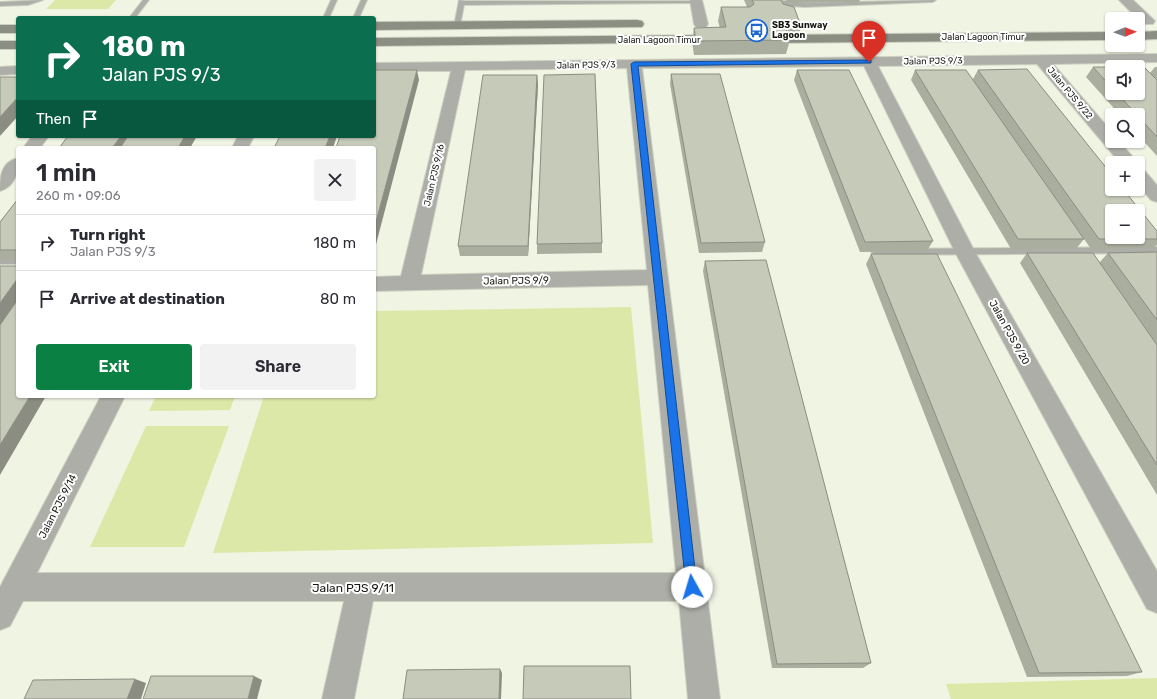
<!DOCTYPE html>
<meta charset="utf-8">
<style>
body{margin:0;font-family:Rubik,sans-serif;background:#f2f2f3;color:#2b2b33;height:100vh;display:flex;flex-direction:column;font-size:15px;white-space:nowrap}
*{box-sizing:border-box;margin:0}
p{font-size:13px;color:#7c7c81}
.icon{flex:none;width:22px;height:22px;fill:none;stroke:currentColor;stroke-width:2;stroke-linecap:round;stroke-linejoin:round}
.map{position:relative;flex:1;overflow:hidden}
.side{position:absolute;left:16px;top:146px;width:360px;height:252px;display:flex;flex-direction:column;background:#fff;border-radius:4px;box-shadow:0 1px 3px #0004}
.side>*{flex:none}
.top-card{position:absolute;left:16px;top:16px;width:360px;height:122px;border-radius:4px;box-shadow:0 1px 3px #0004;background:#0b6e4f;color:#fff;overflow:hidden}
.needle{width:26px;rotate:89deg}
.controls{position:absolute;left:1105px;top:12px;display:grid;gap:8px}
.controls a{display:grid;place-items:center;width:40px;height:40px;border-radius:4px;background:#fff;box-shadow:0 1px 3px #0004;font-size:20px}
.pin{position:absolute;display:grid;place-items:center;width:34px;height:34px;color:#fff;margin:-41px -17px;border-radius:50% 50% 50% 0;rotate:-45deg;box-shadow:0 0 4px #0007}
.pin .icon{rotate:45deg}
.me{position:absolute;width:44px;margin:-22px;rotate:354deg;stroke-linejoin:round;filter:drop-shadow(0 0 3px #0008)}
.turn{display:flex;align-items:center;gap:14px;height:84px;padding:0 20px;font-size:18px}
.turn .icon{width:52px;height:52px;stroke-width:2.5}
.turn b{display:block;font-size:28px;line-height:34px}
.then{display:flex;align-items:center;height:38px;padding:0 20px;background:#0003;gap:8px;font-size:15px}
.round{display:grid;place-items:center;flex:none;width:42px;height:42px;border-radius:4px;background:#f2f2f3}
.headline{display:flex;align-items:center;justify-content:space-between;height:68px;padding:0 20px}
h1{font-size:24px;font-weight:600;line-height:30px}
.action{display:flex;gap:8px;margin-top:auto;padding:8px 20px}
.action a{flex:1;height:46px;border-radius:4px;background:#0b8043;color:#fff;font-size:16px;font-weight:600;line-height:46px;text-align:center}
.action a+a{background:#f2f2f3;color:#2b2b33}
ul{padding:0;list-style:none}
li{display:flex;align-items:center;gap:12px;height:56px;padding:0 20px;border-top:1px solid #e1e1e2}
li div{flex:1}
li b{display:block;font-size:15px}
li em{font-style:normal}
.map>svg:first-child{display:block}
</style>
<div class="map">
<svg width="1157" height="699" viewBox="0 0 1157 699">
<rect width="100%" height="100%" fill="#f0f4e3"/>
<g fill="#dbe8a8">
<path d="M 55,0 L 116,0 L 108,9 L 46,9 Z"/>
<path d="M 631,307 L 653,543 L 213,553 L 264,396 L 374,396 L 374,311 Z"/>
<path d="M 156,396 L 235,396 L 230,410 L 149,411 Z"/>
<path d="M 146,426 L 229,426 L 184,547 L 90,547 Z"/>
<path d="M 1157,678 L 1157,699 L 951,699 L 946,684 Z"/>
</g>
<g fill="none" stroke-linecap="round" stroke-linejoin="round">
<defs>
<g id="lane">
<path d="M 43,0 L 28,5 L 0,6 L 0,2 Z"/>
<path d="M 143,0 L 149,0 L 135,18 L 129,18 Z"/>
<path d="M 331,0 L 337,0 L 329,18 L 323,18 Z"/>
<path d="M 361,0 L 367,0 L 359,18 L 353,18 Z"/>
<path d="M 459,0 L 465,1 L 699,1 L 696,3 L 464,5 L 460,26 L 457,28 L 454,26 Z"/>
<path d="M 776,0 L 805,3 L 936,0 L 933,2 L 805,7 L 788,6 Z"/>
<path d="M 1157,247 L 1157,253 L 876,255 L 871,252 L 876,249 Z"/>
<rect x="0" y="256" width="18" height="8"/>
</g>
<g id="street">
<path d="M 690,0 L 702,0 L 708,24 L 706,27 L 696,27 L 694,24 Z"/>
<path d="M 1119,0 L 1133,0 L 1155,21 L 1153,24 L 1143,24 Z"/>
<path d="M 1157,54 L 1157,62 L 1053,64 L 1112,132 L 1112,141 L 1119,141 L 1138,163 L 1120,163 L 1037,64 L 878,66 L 975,252 L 1157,571 L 1157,613 L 1147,609 L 955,252 L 864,66 L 642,68 L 720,699 L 688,699 L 679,601 L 373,601 L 354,699 L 322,699 L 344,601 L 23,601 L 10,626 L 0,630 L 0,587 L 101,396 L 125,396 L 37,573 L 676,573 L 648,285 L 374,291 L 374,277 L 401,276 L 451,71 L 374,71 L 374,63 ZM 627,68 L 647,270 L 421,275 L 465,70 Z"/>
<path d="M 18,66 L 18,74 L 0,75 L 0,67 Z"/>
<path d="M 32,136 L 49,136 L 40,148 L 23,148 Z"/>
<path d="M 238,136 L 254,136 L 248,148 L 232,148 Z"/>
<path d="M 18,158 C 18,172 16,186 0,191 C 0,176 1,162 18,158 Z"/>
<path d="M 1138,168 L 1144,170 L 1157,185 L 1157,202 L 1151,200 L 1138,185 Z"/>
</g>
<g id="secondary">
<path d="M 637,20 L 642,21 L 644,24 L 642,27 L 374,30 L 374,22 Z"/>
<rect x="0" y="25" width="18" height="8"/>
<path d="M 1157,31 L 1157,39 L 1138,40 L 1138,32 Z"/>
<path d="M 1112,32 L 1112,40 L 769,43 L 764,42 L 762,39 L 764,36 L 769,35 Z"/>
<path d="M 723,35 L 728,36 L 730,39 L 728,42 L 374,46 L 374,38 Z"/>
<rect x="0" y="41" width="18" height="8"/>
</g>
</defs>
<use href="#lane" stroke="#cdd1c2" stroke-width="2"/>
<use href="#street" stroke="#cdd1c2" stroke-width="2"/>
<use href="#secondary" stroke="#cdd1c2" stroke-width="2"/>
<use href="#lane" fill="#adaea7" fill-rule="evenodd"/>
<use href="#street" fill="#adaea7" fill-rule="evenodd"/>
<use href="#secondary" fill="#8b8e83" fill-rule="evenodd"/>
</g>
<g fill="#aaae9f">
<path d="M 744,0 L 781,0 L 783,4 L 801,26 L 798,40 L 790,40 L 786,54 L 694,55 L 692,42 L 694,28 L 720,28 L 718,21 L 721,7 L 747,7 Z"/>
<path d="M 786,0 L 860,0 L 859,2 L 787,3 Z"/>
<path d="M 1093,67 L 1112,67 L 1112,93 L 1138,93 L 1150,73 L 1155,67 L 1157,67 L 1157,156 L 1138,135 L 1138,115 L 1120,115 L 1086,77 Z"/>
<path d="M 797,70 L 933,241 L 927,251 L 860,252 L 794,80 Z"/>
<path d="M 915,70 L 973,79 L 978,70 L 1157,231 L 1157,245 L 1153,248 L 1091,249 L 1084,239 L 1076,249 L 1011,249 L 911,80 Z"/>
<path d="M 671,74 L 765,242 L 762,252 L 699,253 L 670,84 Z"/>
<path d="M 537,75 L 538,85 L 528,256 L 460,256 L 458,246 Z"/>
<path d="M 18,199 L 18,259 L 0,260 L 0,222 Z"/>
<path d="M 602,243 L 602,253 L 537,254 L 537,244 Z"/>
<path d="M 1157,252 L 1157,495 L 1020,263 L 1027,253 L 1100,262 L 1108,253 Z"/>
<path d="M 871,254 L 1142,672 L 1127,676 L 1027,677 L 866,264 Z"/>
<path d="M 705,261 L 871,663 L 863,668 L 772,668 L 703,271 Z"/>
</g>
<g fill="#8b8d82">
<path d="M 417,70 L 419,80 L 374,252 L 374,229 Z"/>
<path d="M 537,75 L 538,85 L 528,256 L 528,246 Z"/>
<path d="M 18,97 L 18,116 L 0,136 L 0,117 Z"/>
<path d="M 121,136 L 134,136 L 126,148 L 112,148 Z"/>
<path d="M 185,136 L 197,136 L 190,148 L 178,148 Z"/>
<path d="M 330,136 L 337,136 L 333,148 L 325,148 Z"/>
<path d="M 18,278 L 18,302 L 0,328 L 0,303 Z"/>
<path d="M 30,396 L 46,396 L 0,475 L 0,445 Z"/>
<path d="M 500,669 L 502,673 L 501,699 L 499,699 Z"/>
<path d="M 254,676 L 262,680 L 257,699 L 248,699 Z"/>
<path d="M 135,679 L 146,683 L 141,699 L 127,699 Z"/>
</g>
<g fill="#c6cab9" stroke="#8b8d82" fill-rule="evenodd">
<path d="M 752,0 L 781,0 L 783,4 L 794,7 L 801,26 L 785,27 L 790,40 L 696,41 L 694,28 L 726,27 L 721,7 L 750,7 L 754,4 Z"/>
<path d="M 1093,67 L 1112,67 L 1112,88 Z"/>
<path d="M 1135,67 L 1144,67 L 1157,80 L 1157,137 L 1138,116 L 1138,115 L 1137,115 L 1117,93 L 1138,93 L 1138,67 Z"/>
<path d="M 1027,69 L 1112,175 L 1112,189 L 1123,189 L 1157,231 L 1157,239 L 1099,239 L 978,70 ZM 1112,211 L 1138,211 L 1138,237 L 1112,237 Z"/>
<path d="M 374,70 L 417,70 L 374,229 L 374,148 L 336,148 L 340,136 L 374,136 Z"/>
<path d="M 797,70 L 849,70 L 933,241 L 865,242 Z"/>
<path d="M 915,70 L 966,70 L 1084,239 L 1018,239 Z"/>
<path d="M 595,74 L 602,243 L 537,244 L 544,75 Z"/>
<path d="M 671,74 L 720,74 L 765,242 L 701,243 Z"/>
<path d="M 483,75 L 537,75 L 528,246 L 458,246 Z"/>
<path d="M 0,77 L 18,77 L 18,97 L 0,117 Z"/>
<path d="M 68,136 L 121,136 L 112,148 L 59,148 Z"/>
<path d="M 128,136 L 185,136 L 178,148 L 120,148 Z"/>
<path d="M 280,136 L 330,136 L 325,148 L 274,148 Z"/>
<path d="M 18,199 L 18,250 L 0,250 L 0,222 Z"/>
<path d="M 1157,252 L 1157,320 L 1108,253 Z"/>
<path d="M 1027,253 L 1093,253 L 1157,345 L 1157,465 Z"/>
<path d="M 871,254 L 937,254 L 1142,672 L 1039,673 Z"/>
<path d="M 766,260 L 871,663 L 777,664 L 705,261 Z"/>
<path d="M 0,266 L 18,266 L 18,278 L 0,303 Z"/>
<path d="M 18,299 L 18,396 L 30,396 L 0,445 L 0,325 Z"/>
<path d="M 524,666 L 630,666 L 631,699 L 523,699 Z"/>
<path d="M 500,669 L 499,699 L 403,699 L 407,670 Z"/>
<path d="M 151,676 L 254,676 L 248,699 L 143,699 Z"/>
<path d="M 135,679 L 127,699 L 24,699 L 33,680 Z"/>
</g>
<path fill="#1a73e8" stroke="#114b97" d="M 869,60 L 871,60 L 871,63 L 638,66 L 697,587 L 696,591 L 692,593 L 687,591 L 686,587 L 631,64 L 634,62 Z"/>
<defs>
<symbol id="bus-ring" viewBox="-11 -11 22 22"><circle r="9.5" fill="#fff" stroke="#1d67d2" stroke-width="1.5"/><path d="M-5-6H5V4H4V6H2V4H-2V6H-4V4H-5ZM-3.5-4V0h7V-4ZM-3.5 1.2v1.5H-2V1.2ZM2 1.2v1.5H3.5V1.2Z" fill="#1d67d2"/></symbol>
</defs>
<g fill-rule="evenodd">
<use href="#bus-ring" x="744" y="18" width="25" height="25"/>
</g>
<g text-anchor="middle" stroke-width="4" stroke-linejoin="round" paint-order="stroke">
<g font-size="9" font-weight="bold" fill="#171812" stroke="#fff" text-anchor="start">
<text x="772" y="28">SB3 Sunway<tspan x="772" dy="10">Lagoon</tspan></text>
</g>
<g font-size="9" fill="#171812" stroke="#fff">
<text x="983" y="40">Jalan Lagoon Timur</text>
<text x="659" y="43">Jalan Lagoon Timur</text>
<text transform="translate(933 61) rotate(-1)" y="3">Jalan PJS 9/3</text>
<text transform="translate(586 65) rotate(-1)" y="3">Jalan PJS 9/3</text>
<text transform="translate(1070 93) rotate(50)" y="3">Jalan PJS 9/22</text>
<text transform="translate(434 175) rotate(-77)" y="3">Jalan PJS 9/16</text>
</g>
<g font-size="10" fill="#171812" stroke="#fff">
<text transform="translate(516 280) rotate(-1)" y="4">Jalan PJS 9/9</text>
<text transform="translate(1010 332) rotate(61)" y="4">Jalan PJS 9/20</text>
<text transform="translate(57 506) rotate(-63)" y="4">Jalan PJS 9/14</text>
</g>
<g font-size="12" fill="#171812" stroke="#fff">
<text x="353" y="592">Jalan PJS 9/11</text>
</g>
</g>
</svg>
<div class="controls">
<a><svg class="needle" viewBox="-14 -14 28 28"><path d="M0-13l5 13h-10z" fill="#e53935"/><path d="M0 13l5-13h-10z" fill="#7c7c81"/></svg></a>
<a><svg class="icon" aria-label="sound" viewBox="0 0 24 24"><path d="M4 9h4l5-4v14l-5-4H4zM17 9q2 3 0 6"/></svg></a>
<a><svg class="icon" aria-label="search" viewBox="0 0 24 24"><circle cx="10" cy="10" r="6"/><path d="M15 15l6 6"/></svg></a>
<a>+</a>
<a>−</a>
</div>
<div class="pin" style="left:869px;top:62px;background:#d93025"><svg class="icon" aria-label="arrive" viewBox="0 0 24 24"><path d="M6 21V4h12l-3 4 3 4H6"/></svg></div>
<svg class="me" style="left:692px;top:587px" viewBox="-20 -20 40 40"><circle r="19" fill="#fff"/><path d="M0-13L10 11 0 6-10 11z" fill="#1a73e8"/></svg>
<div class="top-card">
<div class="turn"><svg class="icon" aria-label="right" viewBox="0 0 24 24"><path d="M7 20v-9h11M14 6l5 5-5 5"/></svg><div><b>180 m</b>Jalan PJS 9/3</div></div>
<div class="then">Then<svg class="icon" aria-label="arrive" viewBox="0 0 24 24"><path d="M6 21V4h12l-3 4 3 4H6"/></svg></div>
</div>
<section class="side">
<div class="headline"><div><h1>1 min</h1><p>260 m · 09:06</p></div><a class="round"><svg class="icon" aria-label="close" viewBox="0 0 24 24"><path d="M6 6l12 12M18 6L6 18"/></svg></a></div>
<ul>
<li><svg class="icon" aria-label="right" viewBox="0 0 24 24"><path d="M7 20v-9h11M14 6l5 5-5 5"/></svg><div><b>Turn right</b><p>Jalan PJS 9/3</p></div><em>180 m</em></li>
<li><svg class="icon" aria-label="arrive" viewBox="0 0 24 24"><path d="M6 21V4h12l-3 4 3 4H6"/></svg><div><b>Arrive at destination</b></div><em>80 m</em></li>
</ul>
<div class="action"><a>Exit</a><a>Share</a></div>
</section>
</div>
